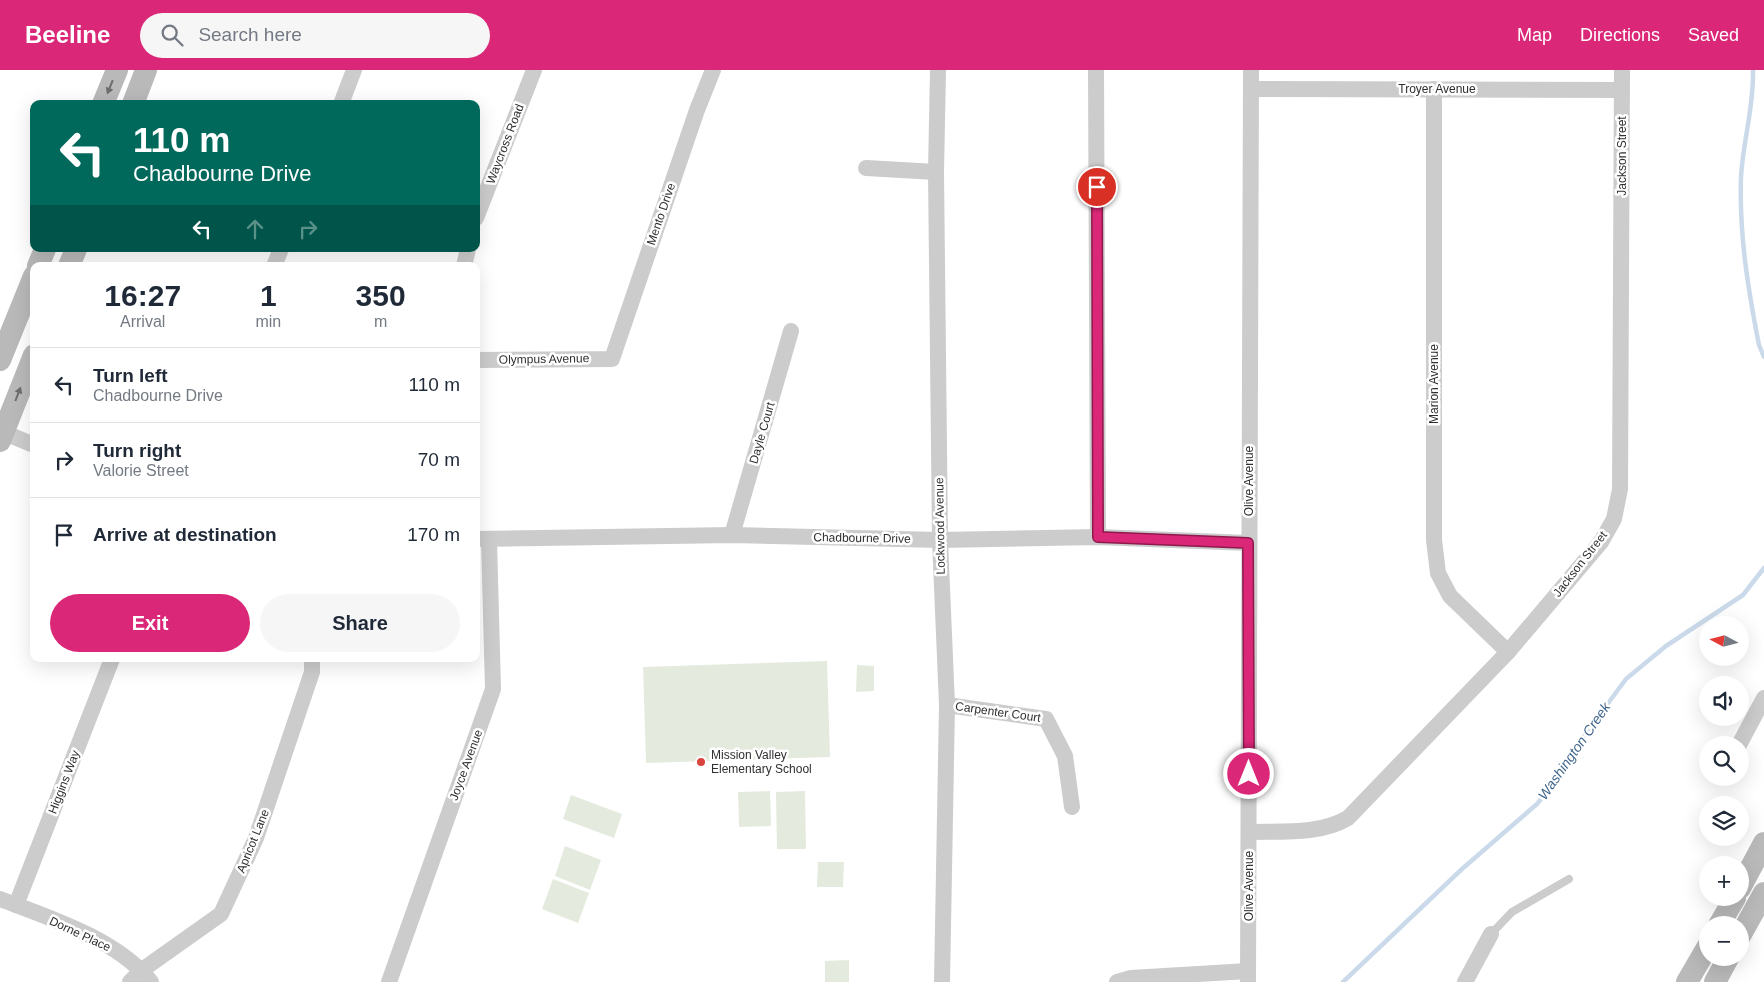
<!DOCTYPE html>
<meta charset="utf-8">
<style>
body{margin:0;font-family:Helvetica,sans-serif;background:#f6f6f7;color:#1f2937;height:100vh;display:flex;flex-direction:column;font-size:19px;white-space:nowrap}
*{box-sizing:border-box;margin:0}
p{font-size:16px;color:#747a83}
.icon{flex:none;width:28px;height:28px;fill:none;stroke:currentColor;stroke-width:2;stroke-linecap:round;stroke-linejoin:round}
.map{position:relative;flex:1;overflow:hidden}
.drawer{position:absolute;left:30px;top:192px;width:450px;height:400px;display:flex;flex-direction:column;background:#fff;border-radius:10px;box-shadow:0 5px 20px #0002}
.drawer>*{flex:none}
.hud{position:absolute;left:30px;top:30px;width:450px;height:152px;border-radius:10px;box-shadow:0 5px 20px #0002;background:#00695c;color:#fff;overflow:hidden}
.needle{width:32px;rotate:277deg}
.tools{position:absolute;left:1699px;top:546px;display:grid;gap:10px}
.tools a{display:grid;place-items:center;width:50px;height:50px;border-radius:50%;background:#fff;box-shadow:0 5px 20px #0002;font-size:25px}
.pin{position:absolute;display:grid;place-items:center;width:42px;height:42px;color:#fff;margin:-21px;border:2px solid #fff;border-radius:50%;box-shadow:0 1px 5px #0007}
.me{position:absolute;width:55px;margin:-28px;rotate:0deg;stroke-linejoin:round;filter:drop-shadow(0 0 4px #0008)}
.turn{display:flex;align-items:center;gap:18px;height:105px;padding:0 20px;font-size:22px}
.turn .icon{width:65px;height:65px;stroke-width:2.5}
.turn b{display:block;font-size:35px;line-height:42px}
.lanes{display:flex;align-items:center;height:48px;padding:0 20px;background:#0003;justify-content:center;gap:25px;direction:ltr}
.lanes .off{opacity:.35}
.eta{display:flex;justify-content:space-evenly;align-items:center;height:85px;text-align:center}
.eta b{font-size:30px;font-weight:700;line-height:35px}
.button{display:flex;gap:10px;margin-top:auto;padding:10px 20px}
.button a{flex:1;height:58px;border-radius:30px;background:#db2777;color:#fff;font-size:20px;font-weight:700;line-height:58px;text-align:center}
.button a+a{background:#f6f6f7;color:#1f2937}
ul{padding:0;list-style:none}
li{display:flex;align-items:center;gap:15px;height:75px;padding:0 20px;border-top:1px solid #e0e1e3}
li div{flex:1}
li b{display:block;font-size:19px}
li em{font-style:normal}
header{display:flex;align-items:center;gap:30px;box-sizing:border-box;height:70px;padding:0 25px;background:#db2777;color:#fff}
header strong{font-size:24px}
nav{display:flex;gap:28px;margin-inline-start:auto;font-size:18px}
.search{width:350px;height:45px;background:#f6f6f7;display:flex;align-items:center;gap:12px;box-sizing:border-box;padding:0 18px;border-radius:28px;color:#747a83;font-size:19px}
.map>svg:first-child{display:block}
</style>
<header>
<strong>Beeline</strong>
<div class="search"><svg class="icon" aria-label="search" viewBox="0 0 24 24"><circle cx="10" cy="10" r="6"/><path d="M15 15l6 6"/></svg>Search here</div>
<nav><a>Map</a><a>Directions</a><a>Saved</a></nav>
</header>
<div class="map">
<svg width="1764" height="912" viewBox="0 0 1764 912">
<rect width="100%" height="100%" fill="#fff"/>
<g fill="#e4ebde">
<path d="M 827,591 L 830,687 L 646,693 L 643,597 Z"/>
<path d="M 857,595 L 874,596 L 874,621 L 856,622 Z"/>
<path d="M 770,721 L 771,756 L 739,757 L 738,722 Z"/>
<path d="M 805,721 L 806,779 L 777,779 L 776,722 Z"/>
<path d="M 571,725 L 622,744 L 614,768 L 563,749 Z"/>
<path d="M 565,776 L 601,790 L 590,820 L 555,806 Z"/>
<path d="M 818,792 L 844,792 L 843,817 L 817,817 Z"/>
<path d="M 553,809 L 589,823 L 578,853 L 542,839 Z"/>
<path d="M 849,890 L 849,912 L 825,912 L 825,891 Z"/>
</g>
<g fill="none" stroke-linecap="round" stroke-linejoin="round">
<g stroke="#cbdaea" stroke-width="4.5">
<path d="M 1753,0 C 1754,37 1743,71 1741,107 C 1739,164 1748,219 1759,275 L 1764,287"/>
<path d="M 1343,912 L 1462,799 L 1537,734 L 1559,707 L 1575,678 L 1626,609 L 1666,576 L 1743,525 L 1764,498"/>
</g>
<path stroke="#ccc" stroke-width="8" d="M 1491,864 L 1512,842 L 1569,809"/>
<g stroke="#ccc" stroke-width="16">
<path d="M 938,0 L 936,102 L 940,470 L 947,635 L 942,912"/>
<path d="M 1096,0 L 1098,467"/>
<path d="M 1252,19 L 1622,20"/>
<path d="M 1434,19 L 1434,470 L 1438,503 L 1450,526 L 1508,582"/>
<path d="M 341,34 L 354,0"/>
<path d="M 866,98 L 936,102"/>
<path d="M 476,148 L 534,0"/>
<path d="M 274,196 L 281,179"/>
<path d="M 464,196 L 468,179"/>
<path d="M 476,290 L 612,289 L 697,40 L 713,0"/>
<path d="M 0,361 L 34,375"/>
<path d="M 732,465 L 791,261"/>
<path d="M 476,469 L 732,465 L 940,470 L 1098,467 L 1248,473"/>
<path d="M 947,635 L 1046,649 L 1065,686 L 1072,737"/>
<path d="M 1739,675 L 1764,628"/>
<path d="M 1249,762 C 1282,761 1319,765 1348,748 L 1508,582 L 1601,472 L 1614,449 L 1620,419 L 1622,0"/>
<path d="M 0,829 C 50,848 117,869 151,912"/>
<path d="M 16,835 L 112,589"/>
<path d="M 130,912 L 142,900 L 221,844 L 256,768 L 312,602 L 312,589"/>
<path d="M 389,912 L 493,619 L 489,470"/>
<path d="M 1117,912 L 1131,908 L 1248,901"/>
<path d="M 1248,912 L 1251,0"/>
<path d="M 1465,912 L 1491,864"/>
</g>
<g stroke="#b9b9b9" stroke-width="22">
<path d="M 103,34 L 117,0"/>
<path d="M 133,34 L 146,0"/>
<path d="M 38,196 L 45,179"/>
<path d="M 69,196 L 76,179"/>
<path d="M 0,290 L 34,206"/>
<path d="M 0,371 L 34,285"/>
<path d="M 1740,818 L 1764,773"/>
<path d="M 1719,855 L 1735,828"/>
<path d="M 1740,866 L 1764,823"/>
<path d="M 1687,912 L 1708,876"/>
<path d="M 1715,912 L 1728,888"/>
</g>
</g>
<defs><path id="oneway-solid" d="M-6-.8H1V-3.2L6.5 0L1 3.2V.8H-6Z" transform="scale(1.25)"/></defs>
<g fill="#6d6d6d">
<use href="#oneway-solid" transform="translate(110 17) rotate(112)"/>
<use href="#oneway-solid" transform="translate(18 324) rotate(-69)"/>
</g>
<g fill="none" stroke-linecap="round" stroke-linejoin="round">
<defs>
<path id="route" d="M 1097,117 L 1098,467 L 1248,473 L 1249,704"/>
</defs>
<use href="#route" stroke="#8e194d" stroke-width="12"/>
<use href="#route" stroke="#db2777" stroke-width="9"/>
</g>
<circle fill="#da443e" stroke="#fff" stroke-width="2" cx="701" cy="692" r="5"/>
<g text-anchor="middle" stroke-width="5" stroke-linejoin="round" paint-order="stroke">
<g font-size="12" fill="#2f2f2f" stroke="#fff">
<text x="1437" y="23">Troyer Avenue</text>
<text transform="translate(505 74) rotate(-69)" y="4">Waycross Road</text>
<text transform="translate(1622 86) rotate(-90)" y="4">Jackson Street</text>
<text transform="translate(661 144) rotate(-71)" y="4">Mento Drive</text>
<text transform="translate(544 289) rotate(-1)" y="4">Olympus Avenue</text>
<text transform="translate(1434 314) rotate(-90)" y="4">Marion Avenue</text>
<text transform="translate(762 363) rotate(-74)" y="4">Dayle Court</text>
<text transform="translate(1249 411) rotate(-90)" y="4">Olive Avenue</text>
<text transform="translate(940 456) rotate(-91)" y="4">Lockwood Avenue</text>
<text transform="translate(862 468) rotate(1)" y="4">Chadbourne Drive</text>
<text transform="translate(1580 494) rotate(-52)" y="4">Jackson Street</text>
<text transform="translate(998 642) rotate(8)" y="4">Carpenter Court</text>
<text transform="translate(466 695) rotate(-70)" y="4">Joyce Avenue</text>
<text transform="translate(64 712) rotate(-69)" y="4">Higgins Way</text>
<text transform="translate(253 771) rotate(-68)" y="4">Apricot Lane</text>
<text transform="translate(1249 816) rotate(-90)" y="4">Olive Avenue</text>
<text transform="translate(80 864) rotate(25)" y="4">Dorne Place</text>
</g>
<g font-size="12" fill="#2f2f2f" stroke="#fff" text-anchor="start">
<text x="711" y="689">Mission Valley<tspan x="711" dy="14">Elementary School</tspan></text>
</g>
<g font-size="14" font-style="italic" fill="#42678c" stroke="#fff">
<text transform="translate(1574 681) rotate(-55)" y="5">Washington Creek</text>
</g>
</g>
</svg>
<div class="tools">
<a><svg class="needle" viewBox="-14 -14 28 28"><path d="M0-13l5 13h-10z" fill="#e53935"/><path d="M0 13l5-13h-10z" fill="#747a83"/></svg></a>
<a><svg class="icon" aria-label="sound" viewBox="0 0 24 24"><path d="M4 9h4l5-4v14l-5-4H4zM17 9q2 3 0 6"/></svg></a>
<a><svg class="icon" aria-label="search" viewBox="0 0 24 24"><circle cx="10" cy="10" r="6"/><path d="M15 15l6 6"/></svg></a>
<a><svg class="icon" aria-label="layers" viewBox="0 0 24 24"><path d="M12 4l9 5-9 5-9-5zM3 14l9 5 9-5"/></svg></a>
<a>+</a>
<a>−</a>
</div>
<div class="pin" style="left:1097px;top:117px;background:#d93025"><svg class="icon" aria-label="arrive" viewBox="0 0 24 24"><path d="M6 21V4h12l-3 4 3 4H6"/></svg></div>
<svg class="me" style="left:1249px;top:704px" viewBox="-20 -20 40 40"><circle r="17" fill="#db2777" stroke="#fff" stroke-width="3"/><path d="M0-11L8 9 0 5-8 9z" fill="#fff"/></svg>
<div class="hud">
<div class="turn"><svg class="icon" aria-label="left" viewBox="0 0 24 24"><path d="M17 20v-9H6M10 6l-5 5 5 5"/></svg><div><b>110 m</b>Chadbourne Drive</div></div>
<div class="lanes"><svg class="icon" aria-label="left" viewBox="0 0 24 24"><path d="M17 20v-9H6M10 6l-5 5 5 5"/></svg><svg class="icon off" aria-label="ahead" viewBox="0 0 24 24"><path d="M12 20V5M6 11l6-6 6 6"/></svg><svg class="icon off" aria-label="right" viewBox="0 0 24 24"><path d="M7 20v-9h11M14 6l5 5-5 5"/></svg></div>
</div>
<section class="drawer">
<div class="eta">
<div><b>16:27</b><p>Arrival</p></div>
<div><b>1</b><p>min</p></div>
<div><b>350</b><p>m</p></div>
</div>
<ul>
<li><svg class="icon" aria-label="left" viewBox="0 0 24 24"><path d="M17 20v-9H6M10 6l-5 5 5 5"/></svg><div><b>Turn left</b><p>Chadbourne Drive</p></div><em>110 m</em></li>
<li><svg class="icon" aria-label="right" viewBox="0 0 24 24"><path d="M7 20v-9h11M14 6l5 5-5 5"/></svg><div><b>Turn right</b><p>Valorie Street</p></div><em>70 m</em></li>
<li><svg class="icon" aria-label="arrive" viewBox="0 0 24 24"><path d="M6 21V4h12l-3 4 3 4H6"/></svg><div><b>Arrive at destination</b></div><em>170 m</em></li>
</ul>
<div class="button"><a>Exit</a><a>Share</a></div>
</section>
</div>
